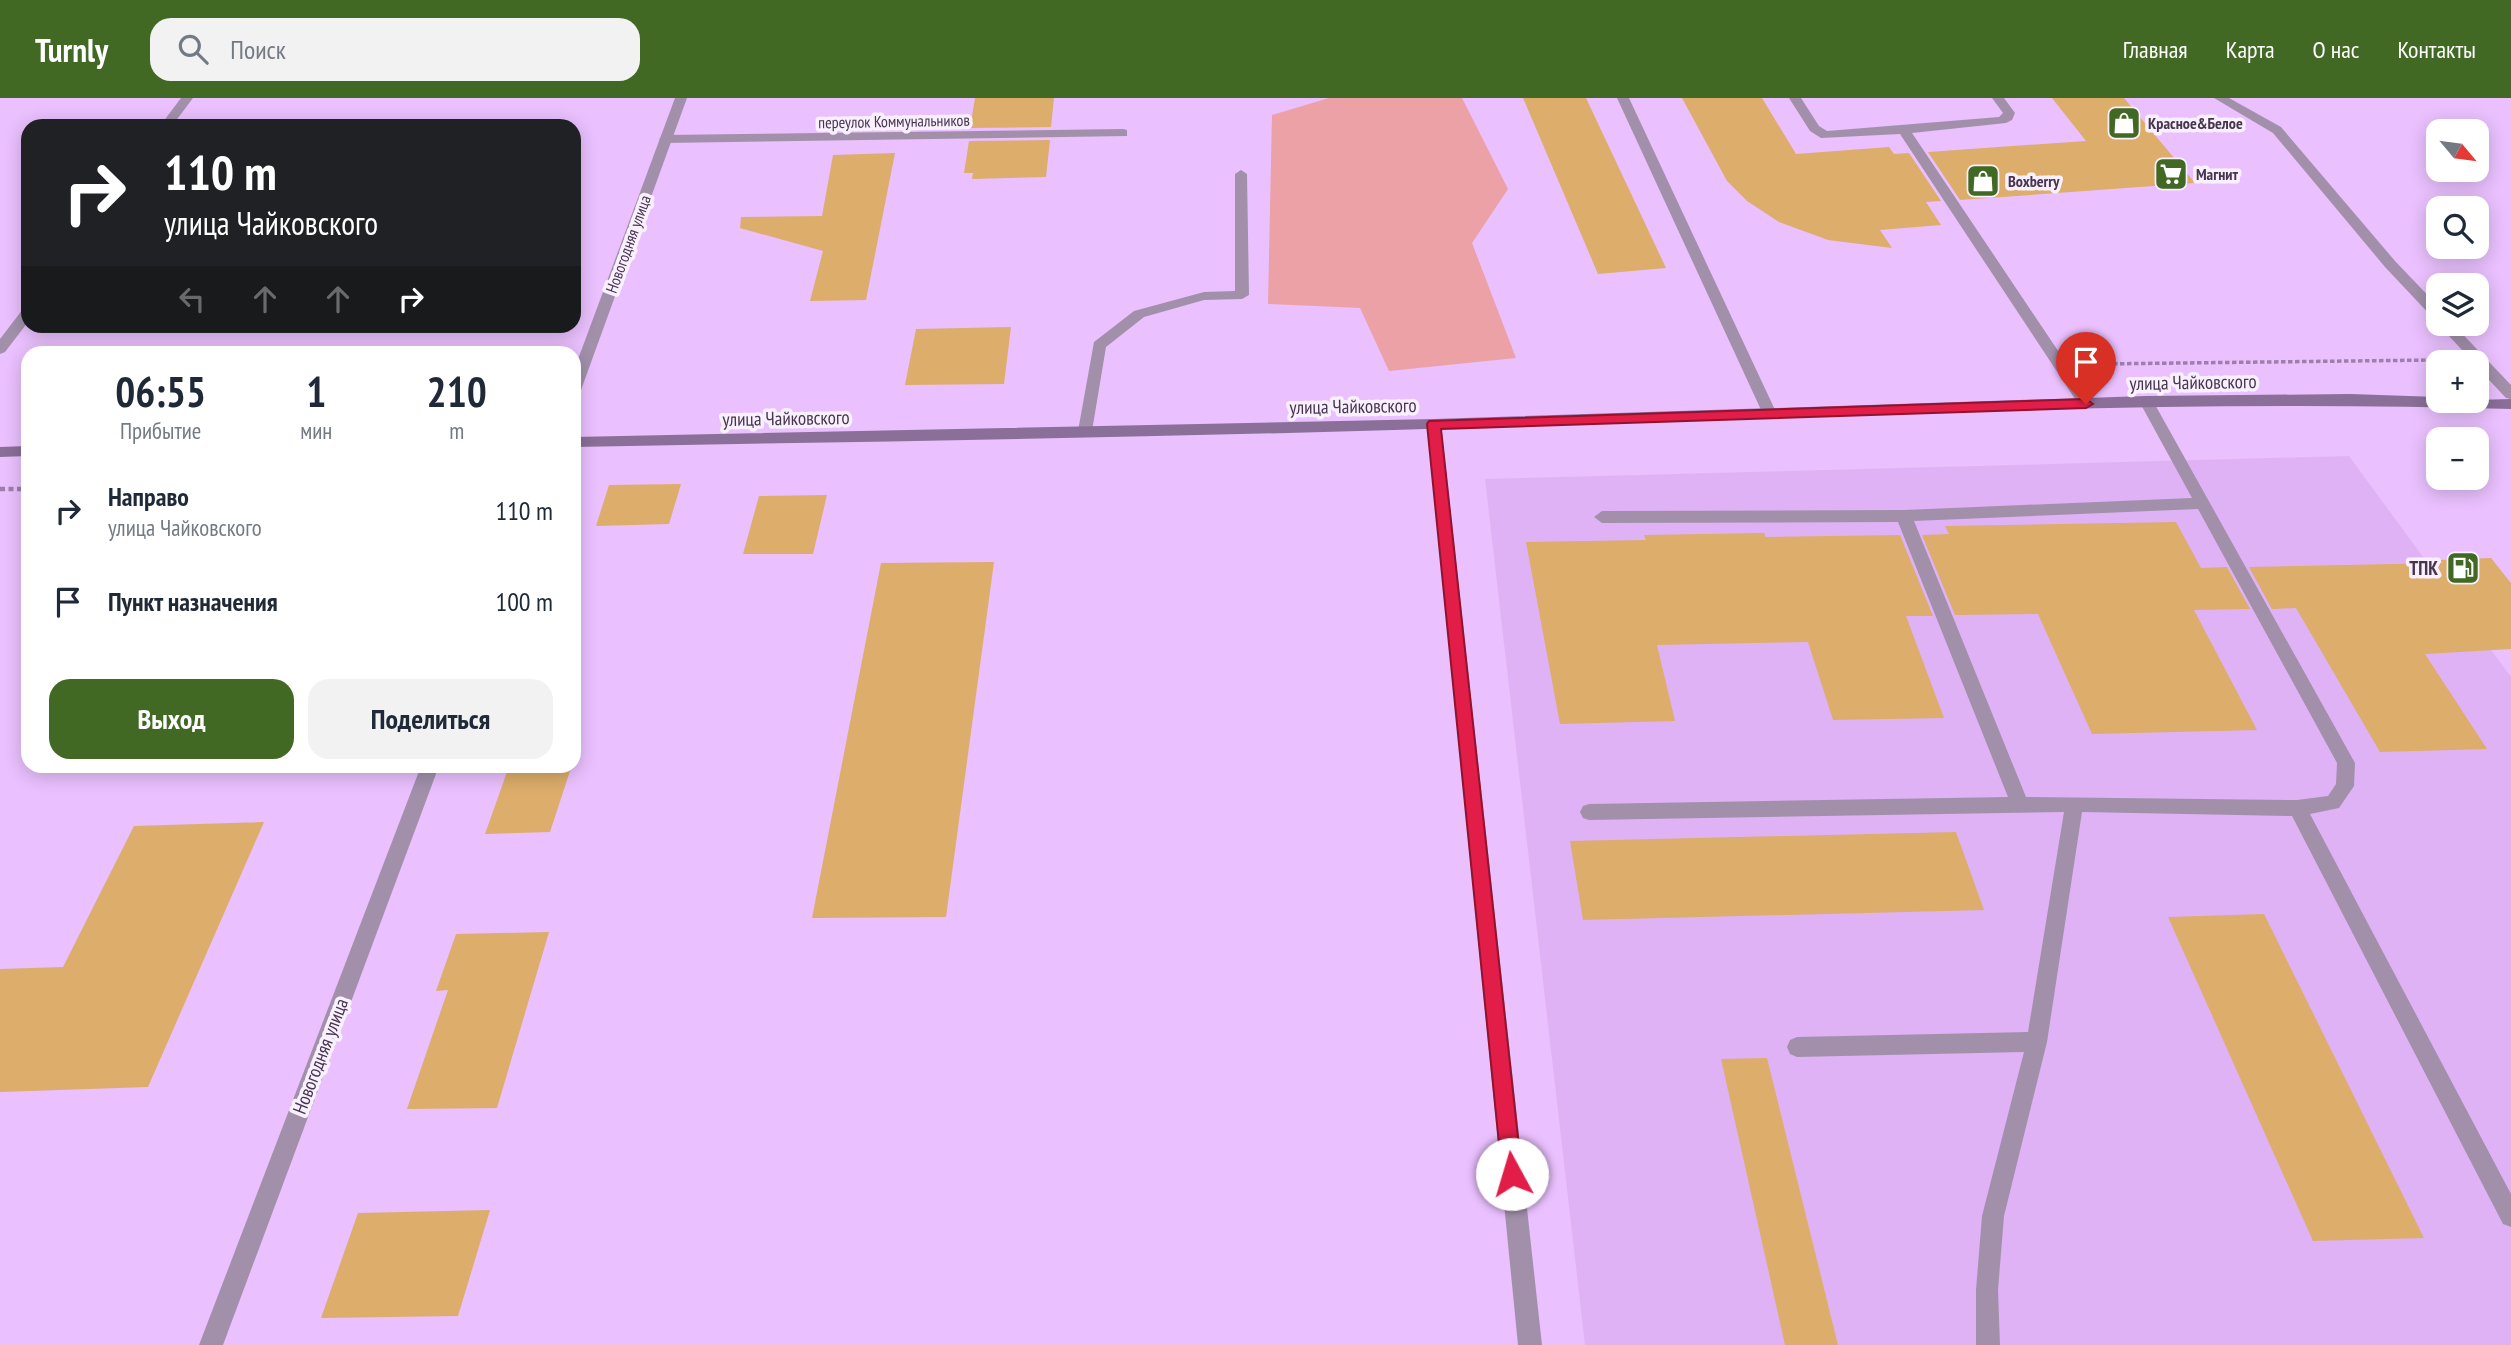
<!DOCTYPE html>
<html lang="ru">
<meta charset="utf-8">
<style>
body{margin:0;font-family:"PT Sans Narrow",sans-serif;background:#f2f2f3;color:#1f2937;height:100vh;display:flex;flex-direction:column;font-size:26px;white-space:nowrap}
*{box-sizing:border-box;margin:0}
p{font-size:23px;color:#747a83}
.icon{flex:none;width:38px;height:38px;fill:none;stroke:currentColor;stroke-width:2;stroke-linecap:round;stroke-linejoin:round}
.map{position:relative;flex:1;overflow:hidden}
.drawer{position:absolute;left:21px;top:248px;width:560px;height:427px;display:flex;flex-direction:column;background:#fff;border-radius:21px;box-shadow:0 4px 18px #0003}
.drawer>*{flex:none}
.banner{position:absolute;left:21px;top:21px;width:560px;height:214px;border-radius:21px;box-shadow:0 4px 18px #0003;background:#202124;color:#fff;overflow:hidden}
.needle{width:46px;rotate:119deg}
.fabs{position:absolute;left:2426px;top:21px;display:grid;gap:14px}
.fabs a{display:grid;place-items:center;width:63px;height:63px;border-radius:14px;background:#fff;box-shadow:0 4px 18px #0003;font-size:35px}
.pin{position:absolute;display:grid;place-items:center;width:60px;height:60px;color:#fff;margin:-72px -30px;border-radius:50% 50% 50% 0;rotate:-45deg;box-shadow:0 0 7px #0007}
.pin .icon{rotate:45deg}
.me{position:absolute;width:77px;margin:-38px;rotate:354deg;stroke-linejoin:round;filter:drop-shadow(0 0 5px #0008)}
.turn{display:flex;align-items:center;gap:24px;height:147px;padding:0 28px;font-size:32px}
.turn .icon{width:91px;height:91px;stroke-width:2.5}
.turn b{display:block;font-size:49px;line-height:60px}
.lanes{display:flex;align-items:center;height:66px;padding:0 28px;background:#0003;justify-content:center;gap:35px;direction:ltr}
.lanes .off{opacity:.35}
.eta{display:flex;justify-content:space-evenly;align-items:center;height:119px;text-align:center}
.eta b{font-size:42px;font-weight:700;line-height:49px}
.primary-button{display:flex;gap:14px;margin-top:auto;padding:14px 28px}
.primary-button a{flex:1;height:80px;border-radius:21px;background:#416924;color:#fff;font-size:28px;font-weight:700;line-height:80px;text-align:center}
.primary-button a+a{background:#f2f2f3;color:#1f2937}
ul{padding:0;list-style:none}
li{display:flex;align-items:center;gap:21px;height:91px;padding:0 28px}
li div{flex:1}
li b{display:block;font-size:26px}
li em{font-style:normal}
header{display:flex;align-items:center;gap:42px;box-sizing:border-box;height:98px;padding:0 35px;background:#416924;color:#fff}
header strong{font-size:33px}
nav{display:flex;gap:38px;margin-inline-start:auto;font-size:24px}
.search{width:490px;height:63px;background:#f2f2f3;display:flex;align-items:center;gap:18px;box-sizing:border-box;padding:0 24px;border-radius:21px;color:#747a83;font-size:26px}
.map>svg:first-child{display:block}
</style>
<header>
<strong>Turnly</strong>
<div class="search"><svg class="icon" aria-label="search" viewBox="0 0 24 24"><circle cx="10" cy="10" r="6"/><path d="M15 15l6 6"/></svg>Поиск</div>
<nav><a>Главная</a><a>Карта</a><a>О нас</a><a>Контакты</a></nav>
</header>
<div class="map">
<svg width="2511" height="1247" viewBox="0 0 2511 1247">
<rect width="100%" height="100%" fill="#eac0fe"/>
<path fill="#dfb2f6" d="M 2349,358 L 2511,579 L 2511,1247 L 1585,1247 L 1485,381 Z"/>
<path fill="#eba1a6" d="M 1329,0 L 1462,0 L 1508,91 L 1472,145 L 1516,260 L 1389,273 L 1360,210 L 1268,206 L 1272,17 Z"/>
<g fill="#dcad6b">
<path d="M 975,0 L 1054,0 L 1051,29 L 970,30 Z"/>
<path d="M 1523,0 L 1586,0 L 1666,170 L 1598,176 Z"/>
<path d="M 1682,0 L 1762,0 L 1796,56 L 1889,49 L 1894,56 L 1909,55 L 1941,103 L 1926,104 L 1941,127 L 1880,132 L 1892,150 L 1828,142 L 1779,124 L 1747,103 L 1727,83 Z"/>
<path d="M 2052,0 L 2124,0 L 2195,85 L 1960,102 L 1928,54 L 2086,43 Z"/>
<path d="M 1050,42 L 1046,79 L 972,81 L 973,75 L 964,75 L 969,43 Z"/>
<path d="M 895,55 L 866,202 L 810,203 L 823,153 L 740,130 L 741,119 L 822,118 L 833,57 Z"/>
<path d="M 1011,229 L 1004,286 L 905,287 L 916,231 Z"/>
<path d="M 681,386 L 669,426 L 596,428 L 609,387 Z"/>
<path d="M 827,397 L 813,456 L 743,456 L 759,398 Z"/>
<path d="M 2176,424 L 2201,470 L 2227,469 L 2250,511 L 2194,512 L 2257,632 L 2092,636 L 2038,516 L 1955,517 L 1922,437 L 1949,436 L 1945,428 Z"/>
<path d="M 1764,435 L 1766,439 L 1900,437 L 1933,518 L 1906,518 L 1944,620 L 1833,622 L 1808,544 L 1657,547 L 1675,623 L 1560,626 L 1526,444 L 1646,442 L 1644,437 Z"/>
<path d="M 2491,460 L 2511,485 L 2511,551 L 2425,556 L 2487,651 L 2380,654 L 2296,510 L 2272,511 L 2249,469 L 2442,465 L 2440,462 Z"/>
<path d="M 994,464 L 946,819 L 812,820 L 881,465 Z"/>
<path d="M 571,670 L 550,734 L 485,736 L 508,671 Z"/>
<path d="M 264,724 L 148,989 L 0,994 L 0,871 L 63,869 L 134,728 Z"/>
<path d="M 1956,734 L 1984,812 L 1583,822 L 1570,743 Z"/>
<path d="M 2264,816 L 2424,1140 L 2313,1143 L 2168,819 Z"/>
<path d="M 549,834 L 497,1010 L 407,1011 L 448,892 L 436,893 L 456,836 Z"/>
<path d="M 1767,960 L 1838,1247 L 1785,1247 L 1721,961 Z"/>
<path d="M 490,1112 L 458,1218 L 321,1220 L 358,1115 Z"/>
</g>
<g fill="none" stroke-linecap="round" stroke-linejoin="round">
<path stroke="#9e7fac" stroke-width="3.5" stroke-dasharray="4.5 2.5" stroke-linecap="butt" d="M 2099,266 L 2433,262"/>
<path stroke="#9e7fac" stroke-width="4.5" stroke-dasharray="5 3.5" stroke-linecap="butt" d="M 0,391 L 28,391"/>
<g fill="#a290ab" fill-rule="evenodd">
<path d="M 1617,0 L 1629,0 L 1776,314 L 1774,318 L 1769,319 L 1762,314 Z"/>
<path d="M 1789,0 L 1801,0 L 1819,28 L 1827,33 L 1999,19 L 2003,15 L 1992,0 L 2004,0 L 2015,15 L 2012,22 L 2006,25 L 1912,35 L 2091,302 L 2093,306 L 2091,310 L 2081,310 L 1900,36 L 1821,40 L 1810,33 Z"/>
<path d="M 2214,0 L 2229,0 L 2281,29 L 2395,163 L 2438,208 L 2438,221 L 2433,220 L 2385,169 L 2273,35 Z"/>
<path d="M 1123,31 L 1127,32 L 1127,38 L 665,45 L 659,41 L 665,37 Z"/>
<path d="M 1241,72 L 1247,76 L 1249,197 L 1242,201 L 1204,202 L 1144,219 L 1106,249 L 1092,333 L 1090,337 L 1080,337 L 1078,333 L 1094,244 L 1134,213 L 1204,194 L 1235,193 L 1235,76 Z"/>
<path d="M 2438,226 L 2453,226 L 2511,287 L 2511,301 L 2506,300 L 2476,268 L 2476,264 L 2473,264 Z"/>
<path d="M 2146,298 L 2153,303 L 2355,665 L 2354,688 L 2339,710 L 2310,716 L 2511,1096 L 2511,1129 L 2503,1126 L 2292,718 L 2082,714 L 2047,944 L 2004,1118 L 1998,1192 L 2000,1247 L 1976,1247 L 1976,1192 L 1982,1118 L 2024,954 L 1797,959 L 1790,956 L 1787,949 L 1790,942 L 1797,939 L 2028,934 L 2064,714 L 1589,722 L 1583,720 L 1580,714 L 1583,708 L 1589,706 L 2008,699 L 1898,424 L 1602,425 L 1594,419 L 1602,413 L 1904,412 L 2192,400 L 2139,303 ZM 2198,411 L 2337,665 L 2336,686 L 2328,698 L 2297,702 L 2026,699 L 1914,423 Z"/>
</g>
<g fill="#a290ab" fill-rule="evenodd">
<path d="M 181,0 L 193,0 L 172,28 L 160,28 Z"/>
<path d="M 675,0 L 687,0 L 581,292 L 574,297 L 574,272 Z"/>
<path d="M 28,209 L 28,224 L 5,254 L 0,256 L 0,241 L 23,211 Z"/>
<path d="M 1434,321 L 1441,326 L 1542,1247 L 1518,1247 L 1427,326 Z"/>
<path d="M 421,668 L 439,668 L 223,1247 L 199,1247 Z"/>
</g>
<g fill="#8a6f98" fill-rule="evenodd">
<path d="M 2350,296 L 2438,299 L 2438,303 L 2511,301 L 2511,311 C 2180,301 1849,318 1518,328 C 1204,339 889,343 574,349 L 574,339 L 1434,321 L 2146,298 Z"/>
<path d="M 28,348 L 28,358 L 0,359 L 0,349 Z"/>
</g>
</g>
<path fill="#e11d48" stroke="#92132f" stroke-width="2" d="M 2086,301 L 2093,306 L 2086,310 L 1441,331 L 1522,1076 L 1519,1083 L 1512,1086 L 1505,1083 L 1502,1076 L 1427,326 L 1429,323 Z"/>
<defs>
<symbol id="shop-square" viewBox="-11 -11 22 22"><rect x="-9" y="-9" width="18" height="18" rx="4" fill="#416924" stroke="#f8f0fd"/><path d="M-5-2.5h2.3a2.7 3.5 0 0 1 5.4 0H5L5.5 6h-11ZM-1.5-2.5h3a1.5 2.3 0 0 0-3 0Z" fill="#fff"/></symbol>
<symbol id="supermarket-square" viewBox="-11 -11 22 22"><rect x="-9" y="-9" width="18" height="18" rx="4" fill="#416924" stroke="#f8f0fd"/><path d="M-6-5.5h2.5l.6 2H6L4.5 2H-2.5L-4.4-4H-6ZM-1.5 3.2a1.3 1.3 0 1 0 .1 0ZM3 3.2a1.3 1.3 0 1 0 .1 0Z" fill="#fff"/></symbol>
<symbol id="fuel-square" viewBox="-11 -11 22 22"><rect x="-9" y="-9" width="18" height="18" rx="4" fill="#416924" stroke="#f8f0fd"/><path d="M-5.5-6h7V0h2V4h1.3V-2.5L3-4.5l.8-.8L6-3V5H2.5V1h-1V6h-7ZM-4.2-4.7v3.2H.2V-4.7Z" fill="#fff"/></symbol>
</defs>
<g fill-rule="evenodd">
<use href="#shop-square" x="2105" y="6" width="38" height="38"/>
<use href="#supermarket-square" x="2152" y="57" width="38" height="38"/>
<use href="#shop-square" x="1964" y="64" width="38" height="38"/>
<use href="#fuel-square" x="2444" y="451" width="38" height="38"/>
</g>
<g text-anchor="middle" stroke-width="7" stroke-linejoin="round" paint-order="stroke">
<g font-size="16" fill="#46354e" stroke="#f8f0fd">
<text transform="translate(894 23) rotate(-1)" y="6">переулок Коммунальников</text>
<text transform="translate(628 146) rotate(-70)" y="6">Новогодняя улица</text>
</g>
<g font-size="16" font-weight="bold" fill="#46354e" stroke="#f8f0fd" text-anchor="start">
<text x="2148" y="31">Красное&amp;Белое</text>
<text x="2196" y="82">Магнит</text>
<text x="2008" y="89">Boxberry</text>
</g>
<g font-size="19" fill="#46354e" stroke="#f8f0fd">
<text transform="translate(2193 284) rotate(-1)" y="7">улица Чайковского</text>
<text transform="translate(1353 308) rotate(-1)" y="7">улица Чайковского</text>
<text transform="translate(786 320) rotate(-1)" y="7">улица Чайковского</text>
<text transform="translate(320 958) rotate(-69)" y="7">Новогодняя улица</text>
</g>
<g font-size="19" font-weight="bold" fill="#46354e" stroke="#f8f0fd" text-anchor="end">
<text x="2438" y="477">ТПК</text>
</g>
</g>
</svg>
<div class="fabs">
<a><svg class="needle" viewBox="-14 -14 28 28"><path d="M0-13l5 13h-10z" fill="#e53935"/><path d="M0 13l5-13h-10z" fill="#747a83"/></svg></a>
<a><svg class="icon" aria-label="search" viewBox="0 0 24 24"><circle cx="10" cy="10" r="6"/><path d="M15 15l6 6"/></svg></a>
<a><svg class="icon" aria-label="layers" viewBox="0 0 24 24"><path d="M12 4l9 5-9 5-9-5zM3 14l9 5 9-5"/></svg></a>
<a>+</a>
<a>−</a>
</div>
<div class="pin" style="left:2086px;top:306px;background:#d93025"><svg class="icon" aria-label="arrive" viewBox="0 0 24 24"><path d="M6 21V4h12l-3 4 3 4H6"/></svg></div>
<svg class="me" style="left:1512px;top:1076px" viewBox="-20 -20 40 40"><circle r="19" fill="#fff"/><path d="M0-13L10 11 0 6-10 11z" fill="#e11d48"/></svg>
<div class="banner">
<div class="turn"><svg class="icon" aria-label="right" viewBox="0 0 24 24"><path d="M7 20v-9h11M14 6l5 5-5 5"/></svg><div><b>110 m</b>улица Чайковского</div></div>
<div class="lanes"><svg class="icon off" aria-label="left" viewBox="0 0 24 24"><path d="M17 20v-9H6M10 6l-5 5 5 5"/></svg><svg class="icon off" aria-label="ahead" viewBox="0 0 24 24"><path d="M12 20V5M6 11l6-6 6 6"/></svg><svg class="icon off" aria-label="ahead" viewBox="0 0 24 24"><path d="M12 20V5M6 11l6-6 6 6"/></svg><svg class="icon" aria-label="right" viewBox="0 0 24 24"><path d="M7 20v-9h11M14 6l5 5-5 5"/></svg></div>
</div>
<section class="drawer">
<div class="eta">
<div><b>06:55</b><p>Прибытие</p></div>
<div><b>1</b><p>мин</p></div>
<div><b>210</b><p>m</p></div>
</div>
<ul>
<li><svg class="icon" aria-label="right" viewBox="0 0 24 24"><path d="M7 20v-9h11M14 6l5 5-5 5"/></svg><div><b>Направо</b><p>улица Чайковского</p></div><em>110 m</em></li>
<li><svg class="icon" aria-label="arrive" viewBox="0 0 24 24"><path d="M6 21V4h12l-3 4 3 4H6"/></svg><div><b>Пункт назначения</b></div><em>100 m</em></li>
</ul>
<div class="primary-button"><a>Выход</a><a>Поделиться</a></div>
</section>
</div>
